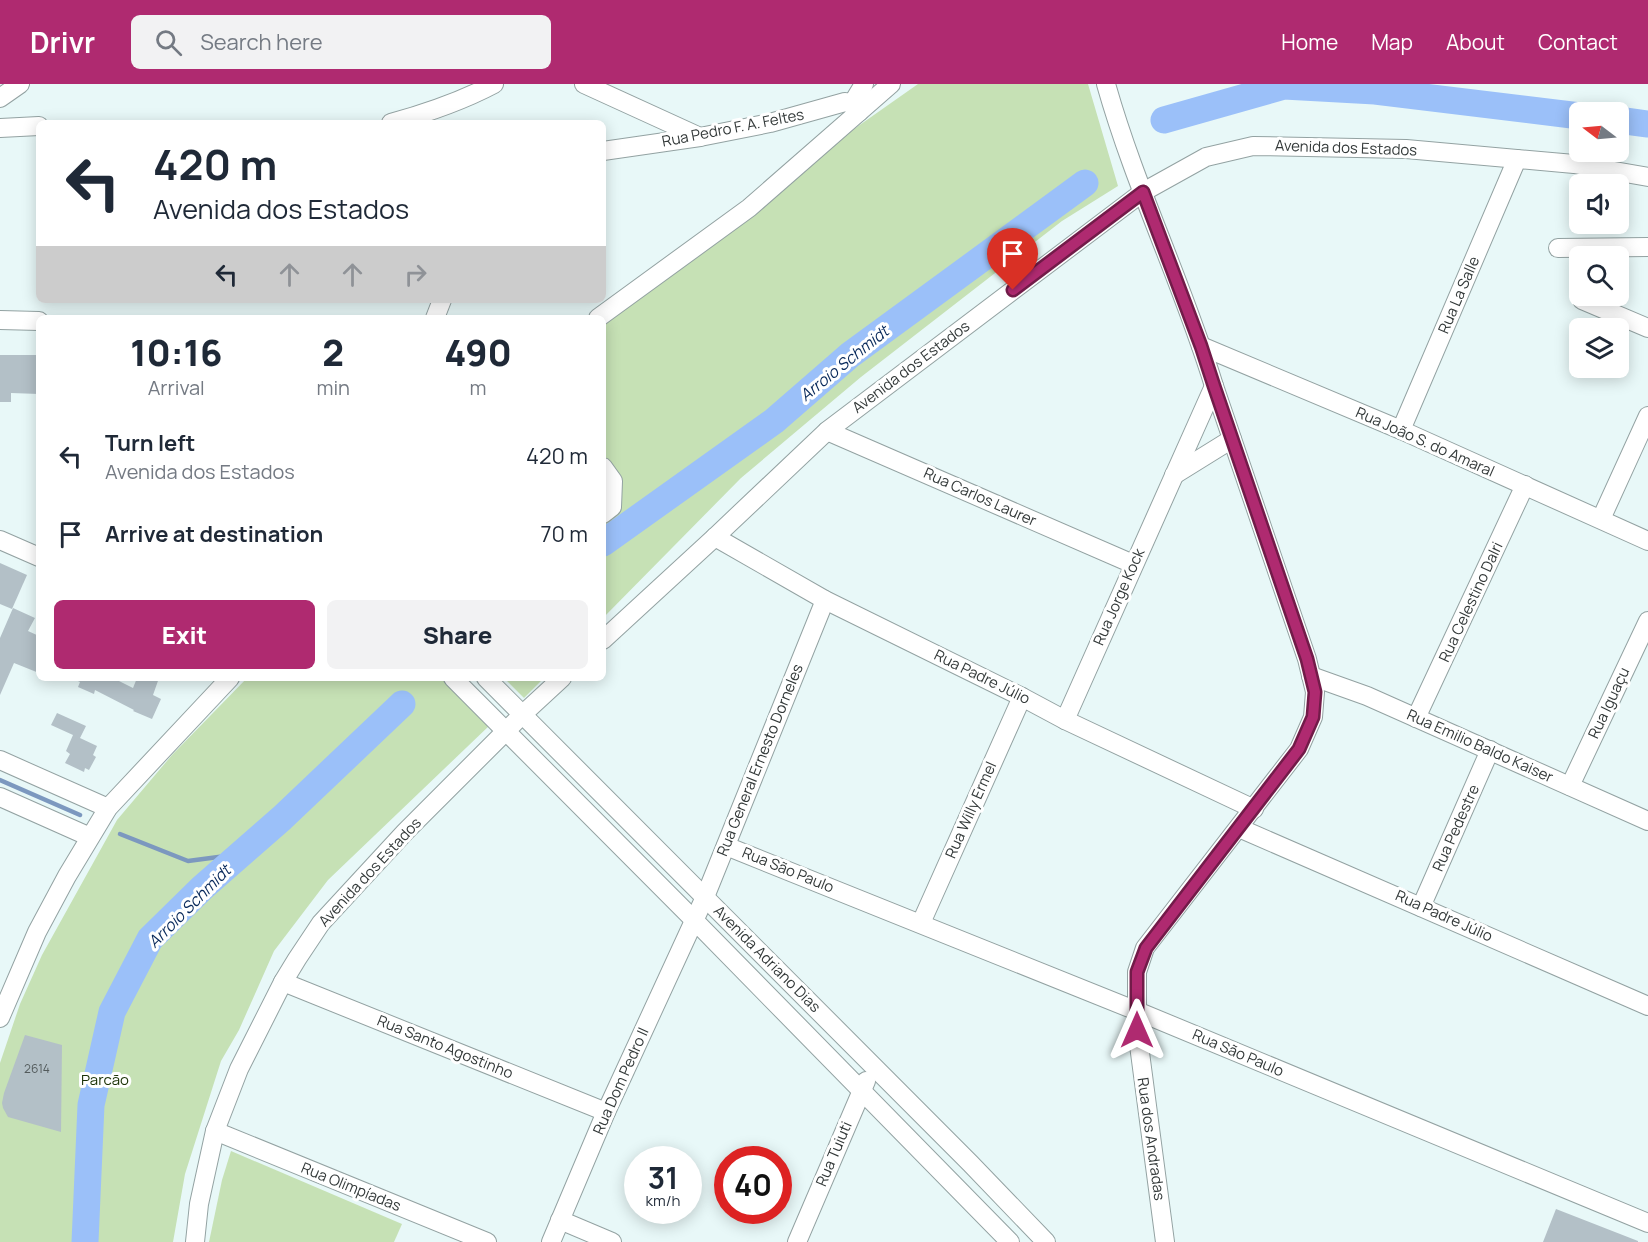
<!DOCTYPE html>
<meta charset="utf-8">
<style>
body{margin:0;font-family:Manrope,sans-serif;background:#f2f2f3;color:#1f2937;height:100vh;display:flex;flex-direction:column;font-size:22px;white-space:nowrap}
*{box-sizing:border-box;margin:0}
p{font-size:20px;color:#747a83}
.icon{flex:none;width:33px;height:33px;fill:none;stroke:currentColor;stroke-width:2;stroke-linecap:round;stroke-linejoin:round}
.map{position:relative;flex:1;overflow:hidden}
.drawer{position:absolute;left:36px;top:231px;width:570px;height:366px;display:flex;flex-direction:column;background:#fff;border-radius:9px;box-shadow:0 3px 15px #0003}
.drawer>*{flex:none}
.guide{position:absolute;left:36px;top:36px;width:570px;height:183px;border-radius:9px;box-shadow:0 3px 15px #0003;background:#fff;color:#1f2937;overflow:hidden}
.needle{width:39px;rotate:286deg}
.controls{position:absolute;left:1569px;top:18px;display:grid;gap:12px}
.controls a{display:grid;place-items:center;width:60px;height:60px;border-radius:9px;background:#fff;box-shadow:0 3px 15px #0003;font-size:30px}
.speed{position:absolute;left:624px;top:1062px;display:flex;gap:12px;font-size:30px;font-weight:700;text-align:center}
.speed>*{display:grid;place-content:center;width:78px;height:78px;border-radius:50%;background:#fff;box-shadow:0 3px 15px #0003;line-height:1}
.speed small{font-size:15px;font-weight:400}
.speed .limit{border:9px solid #d22;background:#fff;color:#111}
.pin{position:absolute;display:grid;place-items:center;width:51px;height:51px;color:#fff;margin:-62px -26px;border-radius:50% 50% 50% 0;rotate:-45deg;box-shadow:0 0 6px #0007}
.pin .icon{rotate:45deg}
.me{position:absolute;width:66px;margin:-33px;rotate:0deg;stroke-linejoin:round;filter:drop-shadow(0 0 4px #0008)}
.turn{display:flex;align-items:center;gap:21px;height:126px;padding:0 18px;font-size:27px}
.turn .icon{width:78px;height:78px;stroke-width:2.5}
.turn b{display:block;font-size:42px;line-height:51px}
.lanes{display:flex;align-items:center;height:57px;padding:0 18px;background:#0003;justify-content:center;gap:30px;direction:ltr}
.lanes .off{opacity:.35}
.eta{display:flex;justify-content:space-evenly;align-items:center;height:102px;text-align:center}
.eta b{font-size:36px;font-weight:800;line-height:42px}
.button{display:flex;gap:12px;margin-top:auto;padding:12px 18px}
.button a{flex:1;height:69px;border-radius:9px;background:#af2a70;color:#fff;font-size:24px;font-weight:800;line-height:69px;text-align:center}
.button a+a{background:#f2f2f3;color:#1f2937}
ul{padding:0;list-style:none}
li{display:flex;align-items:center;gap:18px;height:78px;padding:0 18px}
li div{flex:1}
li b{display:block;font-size:22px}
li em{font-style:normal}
header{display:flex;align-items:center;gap:36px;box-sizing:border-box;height:84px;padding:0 30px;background:#af2a70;color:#fff}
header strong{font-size:28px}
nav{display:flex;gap:33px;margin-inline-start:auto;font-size:21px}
.search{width:420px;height:54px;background:#f2f2f3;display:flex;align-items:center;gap:15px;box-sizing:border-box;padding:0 21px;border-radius:9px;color:#747a83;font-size:22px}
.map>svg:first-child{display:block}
</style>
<header>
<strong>Drivr</strong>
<div class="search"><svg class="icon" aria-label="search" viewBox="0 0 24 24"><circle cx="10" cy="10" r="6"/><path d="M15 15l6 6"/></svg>Search here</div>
<nav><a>Home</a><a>Map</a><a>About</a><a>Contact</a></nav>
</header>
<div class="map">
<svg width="1648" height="1158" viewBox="0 0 1648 1158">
<rect width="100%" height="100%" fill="#e8f8f8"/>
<g fill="#c6e1b5">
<path d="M 918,0 L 1088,0 L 1118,102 L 1062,137 L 861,293 L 741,394 L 603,534 L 603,238 L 817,71 Z"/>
<path d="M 247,594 L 442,594 L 490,641 L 328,796 L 274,867 L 239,946 L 221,977 L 185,1090 L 173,1158 L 0,1158 L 0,979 L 20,920 L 42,871 L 117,736 L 172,671 Z"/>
<path d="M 504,594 L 544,594 L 524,614 Z"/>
<path d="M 231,1067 L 402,1140 L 394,1158 L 209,1158 L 222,1096 Z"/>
</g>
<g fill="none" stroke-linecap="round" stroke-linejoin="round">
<g stroke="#7c98bf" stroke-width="4.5">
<path d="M 0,696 L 80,731"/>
<path d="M 120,750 L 188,777 L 241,770"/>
</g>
<g stroke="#9bc0f9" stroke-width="27">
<path d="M 1164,36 L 1284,2 L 1375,7 L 1580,32"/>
<path d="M 1618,36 L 1648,40"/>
<path d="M 603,459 L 774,337 L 850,271 L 1085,99"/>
<path d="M 85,1158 L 91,1021 L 112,928 L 150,855 L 202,804 L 282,734 L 402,620"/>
</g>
</g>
<g fill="#b3c0c7">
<path d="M 0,271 L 39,271 L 39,310 L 11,309 L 11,318 L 0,318 Z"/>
<path d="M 0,479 L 27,491 L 12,525 L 0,520 Z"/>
<path d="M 13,524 L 35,534 L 28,547 L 39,552 L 39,589 L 14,579 L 0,611 L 0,554 Z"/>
<path d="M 72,594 L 113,594 L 133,604 L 137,594 L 159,594 L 153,611 L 161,615 L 152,635 L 133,627 L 134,626 L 95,606 L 94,610 L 78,603 L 80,598 Z"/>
<path d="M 57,629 L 86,642 L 80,654 L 97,662 L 93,671 L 96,673 L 89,686 L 85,684 L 84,688 L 65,679 L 70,670 L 66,667 L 73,651 L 51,641 Z"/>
<path d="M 25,951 L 62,961 L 61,1048 L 8,1033 L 3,1024 L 2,1019 L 4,1009 Z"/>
<path d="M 1556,1125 L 1638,1157 L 1638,1158 L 1543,1158 Z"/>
</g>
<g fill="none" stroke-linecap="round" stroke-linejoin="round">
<defs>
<g id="minor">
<path d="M 584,0 L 700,53"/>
<path d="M 1106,0 C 1135,103 1183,200 1214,302 L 1307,575 L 1315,608 L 1313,633 L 1299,665 L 1145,864 L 1137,888 L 1137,946 L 1165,1158"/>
<path d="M 0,14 L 20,0"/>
<path d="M 852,20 L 864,0"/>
<path d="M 391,39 C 427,29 462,17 494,0"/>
<path d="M 0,44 L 39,42"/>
<path d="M 603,67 L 700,53 L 770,39 L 845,18 L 852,20 L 859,28"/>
<path d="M 1558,164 L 1648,163"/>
<path d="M 1582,216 L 1648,244"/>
<path d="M 435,234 L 442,216"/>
<path d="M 598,234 L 749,124 L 891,0"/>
<path d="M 0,236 L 39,237"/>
<path d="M 1201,262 L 1401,346 L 1648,457"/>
<path d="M 1401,346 L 1517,75"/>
<path d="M 827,347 L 1133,480"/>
<path d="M 603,383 L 613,397 L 612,423 L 603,430"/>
<path d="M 1174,391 L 1232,355"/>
<path d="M 1601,435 L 1648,332"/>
<path d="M 715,453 L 825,516 L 1022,613 L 1065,636 L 1254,725"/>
<path d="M 0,456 L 39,473"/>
<path d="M 603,556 L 715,453 L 827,347 L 1143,108 L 1206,73 L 1253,62 L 1406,65 L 1574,80 L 1648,93"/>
<path d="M 1311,592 L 1367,612 L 1648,737"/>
<path d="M 453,594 L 695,837 L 1010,1158"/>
<path d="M 486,594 L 970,1079 L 1046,1158"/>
<path d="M 1416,634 L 1525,401"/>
<path d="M 1065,636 L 1214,302"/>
<path d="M 0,676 L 108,724"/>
<path d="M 1570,702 L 1648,537"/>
<path d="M 0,713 L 90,753"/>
<path d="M 1239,744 L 1648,922"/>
<path d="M 726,762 L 1137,927 L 1648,1139"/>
<path d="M 1421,823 L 1490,666"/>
<path d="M 921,839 L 1022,613"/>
<path d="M 283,898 L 606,1028"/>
<path d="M 0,934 L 37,848 L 67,792 L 108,724 L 230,594"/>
<path d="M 215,1047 L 487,1158"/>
<path d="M 560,1136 L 612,1158"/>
<path d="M 195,1158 L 199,1120 L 215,1047 L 239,985 L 283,898 L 297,875 L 321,839 L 405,748 L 523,630 L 562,594"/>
<path d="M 551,1158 L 606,1028 L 705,813 L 825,516"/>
<path d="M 797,1158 L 866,997"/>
</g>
</defs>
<use href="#minor" stroke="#93a2a2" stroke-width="20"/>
<use href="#minor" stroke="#fff" stroke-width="18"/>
</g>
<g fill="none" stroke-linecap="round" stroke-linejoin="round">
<defs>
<path id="route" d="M 1013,206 L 1143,108 L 1201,262 L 1214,302 L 1307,575 L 1315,608 L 1313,633 L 1299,665 L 1146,864 L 1137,888 L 1137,946"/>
</defs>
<use href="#route" stroke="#721b49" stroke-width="15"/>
<use href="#route" stroke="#af2a70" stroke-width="10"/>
</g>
<g text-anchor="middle" stroke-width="6" stroke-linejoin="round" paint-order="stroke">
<g font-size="12" fill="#535b5c">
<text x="37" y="989">2614</text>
</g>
<g font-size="15" fill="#333939" stroke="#fff">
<text transform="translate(733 44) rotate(-11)" y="5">Rua Pedro F. A. Feltes</text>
<text transform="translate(1346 64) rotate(2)" y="5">Avenida dos Estados</text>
<text transform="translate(1459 211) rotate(-67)" y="5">Rua La Salle</text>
<text transform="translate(911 283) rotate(-37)" y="5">Avenida dos Estados</text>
<text transform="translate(1425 358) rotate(24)" y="5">Rua João S. do Amaral</text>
<text transform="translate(980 413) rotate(24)" y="5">Rua Carlos Laurer</text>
<text transform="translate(1119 513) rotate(-66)" y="5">Rua Jorge Kock</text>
<text transform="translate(1471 518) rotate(-65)" y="5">Rua Celestino Dalri</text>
<text transform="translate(982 593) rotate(26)" y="5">Rua Padre Júlio</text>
<text transform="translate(1609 619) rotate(-65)" y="5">Rua Iguaçu</text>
<text transform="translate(1480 662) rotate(24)" y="5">Rua Emilio Baldo Kaiser</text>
<text transform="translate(760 676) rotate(-68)" y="5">Rua General Ernesto Dorneles</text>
<text transform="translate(971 726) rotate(-66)" y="5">Rua Willy Ermel</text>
<text transform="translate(1456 744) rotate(-66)" y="5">Rua Pedestre</text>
<text transform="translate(788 786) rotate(22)" y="5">Rua São Paulo</text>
<text transform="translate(370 788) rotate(-47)" y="5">Avenida dos Estados</text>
<text transform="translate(1444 832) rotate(24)" y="5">Rua Padre Júlio</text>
<text transform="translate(767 875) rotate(45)" y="5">Avenida Adriano Dias</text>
<text transform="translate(445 963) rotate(22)" y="5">Rua Santo Agostinho</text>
<text transform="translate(1238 969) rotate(23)" y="5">Rua São Paulo</text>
<text transform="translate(621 997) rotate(-66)" y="5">Rua Dom Pedro II</text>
<text transform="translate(1151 1055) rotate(82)" y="5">Rua dos Andradas</text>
<text transform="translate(834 1070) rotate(-67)" y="5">Rua Tuiuti</text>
<text transform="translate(351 1103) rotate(22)" y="5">Rua Olimpíadas</text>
</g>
<g font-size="15" fill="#1a3105" stroke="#fff">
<text x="105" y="1001">Parcão</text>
</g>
<g font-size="16" font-style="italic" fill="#07285a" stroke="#fff">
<text transform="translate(844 279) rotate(-39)" y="6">Arroio Schmidt</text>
<text transform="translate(189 822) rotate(-45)" y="6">Arroio Schmidt</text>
</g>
</g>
</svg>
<div class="controls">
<a><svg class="needle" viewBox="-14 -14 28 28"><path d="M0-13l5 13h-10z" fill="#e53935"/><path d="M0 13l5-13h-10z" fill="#747a83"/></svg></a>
<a><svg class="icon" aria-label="sound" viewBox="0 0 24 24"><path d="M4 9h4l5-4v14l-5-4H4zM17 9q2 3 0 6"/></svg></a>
<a><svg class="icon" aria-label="search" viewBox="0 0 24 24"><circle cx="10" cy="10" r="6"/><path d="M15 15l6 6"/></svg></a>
<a><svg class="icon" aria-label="layers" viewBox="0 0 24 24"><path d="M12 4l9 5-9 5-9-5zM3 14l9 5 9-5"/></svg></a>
</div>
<div class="speed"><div>31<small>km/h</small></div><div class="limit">40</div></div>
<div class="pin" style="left:1013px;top:206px;background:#d93025"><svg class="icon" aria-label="arrive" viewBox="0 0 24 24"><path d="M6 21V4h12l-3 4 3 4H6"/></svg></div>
<svg class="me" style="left:1137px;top:946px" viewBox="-20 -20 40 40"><path d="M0-17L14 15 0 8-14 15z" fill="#af2a70" stroke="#fff" stroke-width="4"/></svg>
<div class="guide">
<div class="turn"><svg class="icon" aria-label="left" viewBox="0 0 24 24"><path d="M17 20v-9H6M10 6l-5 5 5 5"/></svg><div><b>420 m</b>Avenida dos Estados</div></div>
<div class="lanes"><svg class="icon" aria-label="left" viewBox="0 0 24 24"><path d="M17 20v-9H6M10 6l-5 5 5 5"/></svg><svg class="icon off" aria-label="ahead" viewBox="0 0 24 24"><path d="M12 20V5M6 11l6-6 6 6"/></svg><svg class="icon off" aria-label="ahead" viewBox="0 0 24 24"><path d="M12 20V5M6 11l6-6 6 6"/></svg><svg class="icon off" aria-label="right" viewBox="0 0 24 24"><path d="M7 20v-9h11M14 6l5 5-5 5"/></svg></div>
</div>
<section class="drawer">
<div class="eta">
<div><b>10:16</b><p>Arrival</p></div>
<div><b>2</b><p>min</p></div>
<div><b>490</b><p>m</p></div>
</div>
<ul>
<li><svg class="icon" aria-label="left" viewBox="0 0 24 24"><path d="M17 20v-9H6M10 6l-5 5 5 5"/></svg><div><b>Turn left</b><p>Avenida dos Estados</p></div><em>420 m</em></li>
<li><svg class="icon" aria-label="arrive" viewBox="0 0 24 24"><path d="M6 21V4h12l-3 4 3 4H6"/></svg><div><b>Arrive at destination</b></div><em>70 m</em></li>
</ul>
<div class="button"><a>Exit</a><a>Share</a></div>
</section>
</div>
